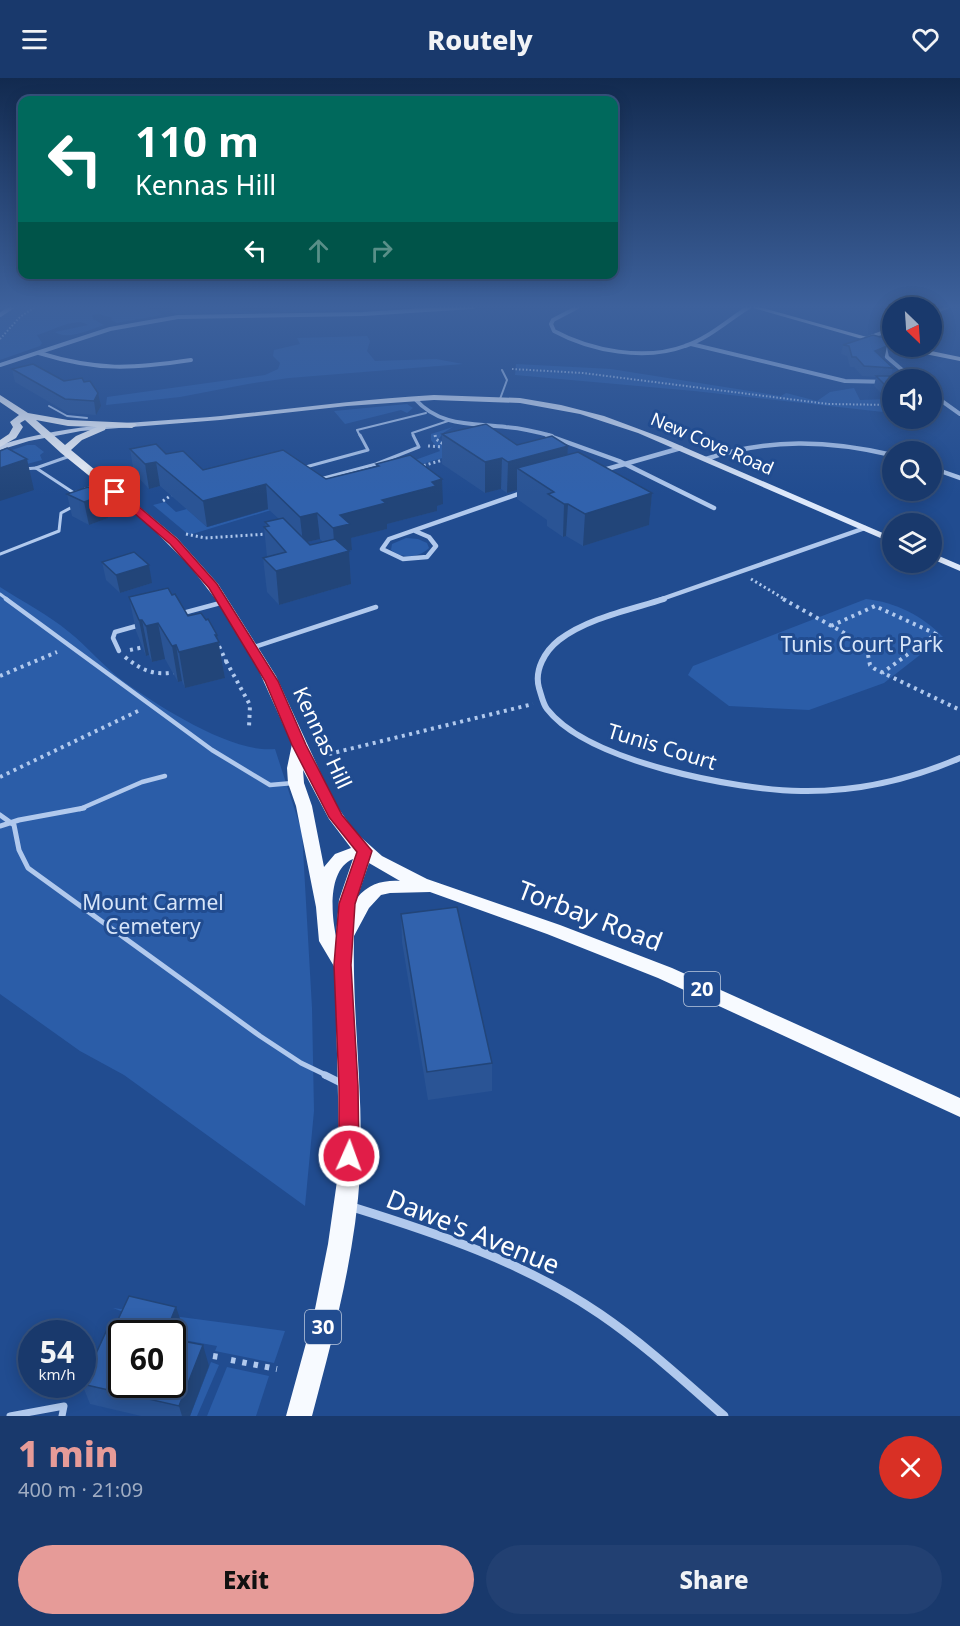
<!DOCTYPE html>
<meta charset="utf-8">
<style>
body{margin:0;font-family:"Noto Sans",sans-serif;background:#224072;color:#f1f3f6;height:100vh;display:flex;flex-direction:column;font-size:22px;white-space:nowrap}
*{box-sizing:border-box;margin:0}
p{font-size:20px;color:#9facc2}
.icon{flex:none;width:33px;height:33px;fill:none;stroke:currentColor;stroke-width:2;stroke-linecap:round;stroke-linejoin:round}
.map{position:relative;height:1338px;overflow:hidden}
.sheet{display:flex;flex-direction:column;background:#19396c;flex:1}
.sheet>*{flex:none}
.hud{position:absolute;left:18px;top:18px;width:600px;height:183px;border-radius:12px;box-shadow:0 3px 15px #0003,0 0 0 2px #37537f;background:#00695c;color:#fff;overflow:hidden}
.needle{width:39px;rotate:155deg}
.fabs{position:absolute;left:882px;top:219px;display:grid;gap:12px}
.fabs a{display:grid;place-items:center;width:60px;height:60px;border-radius:50%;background:#19396c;box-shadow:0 3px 15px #0003,0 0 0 2px #37537f;font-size:30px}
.speed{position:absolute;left:18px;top:1242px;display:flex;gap:12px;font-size:30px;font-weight:700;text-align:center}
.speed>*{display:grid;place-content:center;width:78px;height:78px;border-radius:50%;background:#19396c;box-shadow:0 3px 15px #0003,0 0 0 2px #37537f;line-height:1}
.speed small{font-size:15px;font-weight:400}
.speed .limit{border:3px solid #111;border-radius:9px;background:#fff;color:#111}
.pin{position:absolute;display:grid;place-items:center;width:51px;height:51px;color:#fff;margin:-26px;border-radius:12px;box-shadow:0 3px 9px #0006}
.me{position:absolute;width:66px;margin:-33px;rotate:2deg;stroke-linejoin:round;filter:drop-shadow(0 0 4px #0008)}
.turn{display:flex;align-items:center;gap:21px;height:126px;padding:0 18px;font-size:27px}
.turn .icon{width:78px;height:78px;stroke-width:2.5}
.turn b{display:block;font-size:42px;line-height:51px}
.lanes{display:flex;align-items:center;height:57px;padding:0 18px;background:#0003;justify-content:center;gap:30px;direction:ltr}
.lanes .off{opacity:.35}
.round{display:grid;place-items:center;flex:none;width:63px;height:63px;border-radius:32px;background:#224072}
.overview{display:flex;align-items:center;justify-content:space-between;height:102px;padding:0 18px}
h1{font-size:36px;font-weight:800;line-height:45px;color:#e69b98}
.primary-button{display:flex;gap:12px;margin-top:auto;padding:12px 18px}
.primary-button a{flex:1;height:69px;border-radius:36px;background:#e69b98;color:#111;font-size:24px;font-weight:800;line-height:69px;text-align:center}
.primary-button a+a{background:#224072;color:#f1f3f6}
header{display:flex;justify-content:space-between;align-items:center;height:78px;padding:0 18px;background:#19396c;font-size:27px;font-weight:800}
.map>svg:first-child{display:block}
</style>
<header><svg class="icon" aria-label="menu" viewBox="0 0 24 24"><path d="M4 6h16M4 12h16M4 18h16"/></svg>Routely<svg class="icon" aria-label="heart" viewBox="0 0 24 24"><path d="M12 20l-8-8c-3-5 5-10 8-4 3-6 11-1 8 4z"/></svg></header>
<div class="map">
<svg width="960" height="1338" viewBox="0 0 960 1338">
<rect width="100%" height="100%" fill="#214c90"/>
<g fill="#2b5da8">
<path d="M 0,229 L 140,229 L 156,232 L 162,237 L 117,245 L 111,242 L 112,240 L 99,236 L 92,237 L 93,241 L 104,247 C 91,251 68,263 55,254 L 88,247 C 77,238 51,253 37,257 L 42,265 L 40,268 L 0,282 Z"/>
<path d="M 169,229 L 240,229 L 241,232 L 254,235 L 177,236 L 171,234 L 172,231 Z"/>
<path d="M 272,229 L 376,229 L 397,231 L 283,234 L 277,233 L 280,229 Z"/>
<path d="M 367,258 L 370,263 L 367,273 L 375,283 L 436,281 L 463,286 L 289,300 L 248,306 L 180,319 L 106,327 L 107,319 L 265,297 L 278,291 L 280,285 L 273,278 L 274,272 L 300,266 L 297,260 Z"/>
<path d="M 516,286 L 611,291 L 781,318 L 786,315 L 817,323 L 830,314 L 854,310 L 860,322 L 892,321 L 892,335 L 694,313 L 515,297 Z"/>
<path d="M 407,326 L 413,330 L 407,335 L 401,332 L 345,346 L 334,333 Z"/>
<path d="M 453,349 L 443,355 L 438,362 L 475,370 L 189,457 L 153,427 L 165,424 L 176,434 L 187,431 L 207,449 L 315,418 L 440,373 L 431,362 L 431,356 Z"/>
<path d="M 27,367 L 35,367 L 44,374 L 40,377 L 42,382 L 27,386 L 0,376 Z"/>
<path d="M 406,460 L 418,461 L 427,465 L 429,470 C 419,480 402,481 391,472 L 392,466 Z"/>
<path d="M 0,509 C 23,524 49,537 69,554 C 88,569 104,589 123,603 C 158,628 233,676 275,671 L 302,754 L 312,930 L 314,1033 L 305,1128 L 124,997 L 80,973 L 0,916 Z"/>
<path d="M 866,521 C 895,524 923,538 943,559 L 884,605 L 809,632 L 729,628 L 688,597 L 693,588 Z"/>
<path d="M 113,1230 L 285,1253 L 274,1285 L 215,1273 L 217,1268 L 178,1261 L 182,1249 L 136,1239 Z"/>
<path d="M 211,1284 L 219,1287 L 197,1338 L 190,1338 Z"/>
<path d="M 227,1289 L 269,1298 L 256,1338 L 207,1338 Z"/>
</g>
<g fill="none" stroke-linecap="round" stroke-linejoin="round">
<path stroke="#a5c3ee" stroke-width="4" d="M 0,237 L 12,229"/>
<g stroke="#b1c9ed" stroke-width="2" stroke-dasharray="1.5 2" stroke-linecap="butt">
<path d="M 0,261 L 20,239 L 35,229"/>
<path d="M 512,291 L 583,295 L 828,326 L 892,327"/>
</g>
<g stroke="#b1c9ed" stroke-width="3" stroke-dasharray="2 3" stroke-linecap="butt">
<path d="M 435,357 L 436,361 L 446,368"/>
<path d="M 428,368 L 445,369"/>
<path d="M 419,389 L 446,381"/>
<path d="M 163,423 L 173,416"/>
<path d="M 186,456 L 205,460 L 268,456"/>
<path d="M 751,501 L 786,522"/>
</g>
<g stroke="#b1c9ed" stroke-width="4" stroke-dasharray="3 4.5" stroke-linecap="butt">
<path d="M 783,521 L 866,567 L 870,587 L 875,591 L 960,632"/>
<path d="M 831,548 L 875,528 L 936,556 L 882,595"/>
<path d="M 130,572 L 144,569"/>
<path d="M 125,579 C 141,592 154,598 175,594"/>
<path d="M 226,583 L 250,627 L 249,649"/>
<path d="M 217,585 L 226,583 L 218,566"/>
<path d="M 0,598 L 57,574"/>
<path d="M 329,676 L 533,626"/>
<path d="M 0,699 L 140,632"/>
</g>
<g stroke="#b1c9ed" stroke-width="6" stroke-dasharray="4.5 7" stroke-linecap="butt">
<path d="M 213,1278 L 219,1279"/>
<path d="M 231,1282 L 277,1291"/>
</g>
<g stroke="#b1c9ed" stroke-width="2">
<path d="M 500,321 L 507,302 L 502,292"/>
<path d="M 49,328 L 67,338 L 87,340"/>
<path d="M 360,358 L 357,352 L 426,335"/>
<path d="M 414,358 L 412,355 L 448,343"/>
</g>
<g stroke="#b1c9ed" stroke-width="3">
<path d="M 36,390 L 70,378"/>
<path d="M 302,390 L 368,372 L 360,357"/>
<path d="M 24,391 L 36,390 L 74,415 L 77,414"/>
<path d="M 320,401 L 376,386 L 419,369 L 413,357"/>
<path d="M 85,411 L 106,406"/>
<path d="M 98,420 L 115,414"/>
<path d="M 100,425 L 120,418"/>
<path d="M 0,476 L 59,453 L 61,435 L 76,427"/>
<path d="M 0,516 L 8,522"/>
</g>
<g stroke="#b1c9ed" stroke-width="4.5">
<path d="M 6,521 L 212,672 L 270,707 L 293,705"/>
<path d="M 183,535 L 224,524"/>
<path d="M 254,569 L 376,529"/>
<path d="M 119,573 L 113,560 L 115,554 L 140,547"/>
<path d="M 80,731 L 142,704 L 165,698"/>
</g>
<g stroke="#b1c9ed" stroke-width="5">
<path d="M 0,737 L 14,747 L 19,772 L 28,790 L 260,958 L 301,985 L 328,998"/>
<path d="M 0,748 L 19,742 L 84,730"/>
</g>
<g stroke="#b1c9ed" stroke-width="7">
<path d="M 325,997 L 343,1006"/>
<path d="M 10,1338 L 64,1328 L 62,1338"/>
</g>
<g stroke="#b1c9ed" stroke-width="4">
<path d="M 578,229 L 553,242 L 551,246 L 554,253 C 591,273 645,283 685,268 C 709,260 728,242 749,229"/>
<path d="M 932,235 L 947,229"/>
<path d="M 868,260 L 892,251"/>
<path d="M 691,266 L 845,303 L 892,304"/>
<path d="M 885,270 L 887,279 L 914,302"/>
<path d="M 39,275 C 98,293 131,291 191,282"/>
<path d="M 0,287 L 110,251 L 178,239 L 363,236 L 473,229"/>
<path d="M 932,316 L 960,336"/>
<path d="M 415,321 C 440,349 472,345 506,349 C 522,350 538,354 552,358"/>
</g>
<g stroke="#b1c9ed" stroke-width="4.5">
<path d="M 547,357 L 619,383 L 714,430"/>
<path d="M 706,381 C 769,360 828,362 892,377"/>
<path d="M 932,390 L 960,400"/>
<path d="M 600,393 L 681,370"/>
<path d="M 415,453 L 429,459 L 436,468 L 427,479 L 403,481 L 382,471 L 389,461 L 524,414"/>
<path d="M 659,522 L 865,450"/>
</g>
<path stroke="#b1c9ed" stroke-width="6" d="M 664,521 C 629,532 588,540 559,562 C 545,573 534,592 539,610 C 541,616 543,626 547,631 C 588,684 737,712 801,713 C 857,714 909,702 960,680"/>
<path stroke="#b1c9ed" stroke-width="9" d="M 349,1128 C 436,1155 524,1184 600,1236 C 644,1266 684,1303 724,1338"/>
<g fill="#dde8fa" fill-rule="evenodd">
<path d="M 750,229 L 759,229 L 892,266 L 892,268 L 907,268 L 960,279 L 960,283 L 890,269 Z"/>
<path d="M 434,317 L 520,320 L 561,327 L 604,338 L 663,360 L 892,459 L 892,465 L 638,355 L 580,336 L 520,325 L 434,322 L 347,328 L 220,342 L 81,353 L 29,363 L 0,372 L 0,367 C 72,344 146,345 221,338 C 292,331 363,321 434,317 Z"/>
<path d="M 932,475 L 960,487 L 960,493 L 932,481 Z"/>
</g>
<path fill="#f7faff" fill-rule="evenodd" d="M 0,317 L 28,335 L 68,342 L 135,345 L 137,347 L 132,350 L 106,349 L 105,352 L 82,362 L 71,372 L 177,460 L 218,506 L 276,598 L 334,724 L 355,754 L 382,778 L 427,801 L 560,847 L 672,890 L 960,1020 L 960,1039 L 658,900 L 547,856 L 430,814 L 390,815 L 381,817 L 369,830 L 354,858 C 352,937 364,1016 360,1096 C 355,1178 333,1259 312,1338 L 286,1338 L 314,1236 L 328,1166 L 338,1096 L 339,1061 L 335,890 L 319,863 L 316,829 L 296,728 L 288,705 L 287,690 L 292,666 L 254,582 L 217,523 L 190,488 L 145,443 L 61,375 L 25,342 L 20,345 L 23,349 L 16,360 L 0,369 L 0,362 L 9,356 L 13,349 L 10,344 L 19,337 L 0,324 ZM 36,342 L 68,348 L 97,349 L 76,358 L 65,367 ZM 303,692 L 329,741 L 351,770 L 335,776 L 324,789 L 312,728 L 304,705 ZM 353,781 L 339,822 L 336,858 C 331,835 328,791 353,781 ZM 369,785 L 400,803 C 383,802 368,806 357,820 Z"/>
</g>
<g fill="#2a5495" fill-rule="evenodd">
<path d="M 892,250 L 892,265 L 884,262 L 885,278 L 882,279 L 893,290 L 891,298 L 892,307 L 892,317 L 883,317 L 874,308 L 876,299 L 862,298 L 854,289 L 850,289 L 847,278 L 841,276 L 843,267 L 884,261 L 886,252 Z"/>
<path d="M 33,286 L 101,328 L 96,337 L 68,335 L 15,304 L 12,291 Z"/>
<path d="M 442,356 L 517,367 L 568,368 L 567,377 L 652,415 L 649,447 L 583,468 L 566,458 L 563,459 L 547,448 L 547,442 L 517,421 L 517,412 L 507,415 L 501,411 L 485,415 L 442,386 Z"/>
<path d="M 130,371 L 166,376 L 203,392 L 326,401 L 376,389 L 376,386 L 443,426 L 437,428 L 437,433 L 387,446 L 387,451 L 351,460 L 352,472 L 349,473 L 351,506 L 279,527 L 267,514 L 263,480 L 267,479 L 264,449 L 266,449 L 265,444 L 279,441 L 268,431 L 207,449 L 160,408 L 149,411 L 134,395 ZM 320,461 L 323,464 L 310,467 L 307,464 Z"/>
<path d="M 67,416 L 104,417 L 108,440 L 89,447 L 72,438 Z"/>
<path d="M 102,484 L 152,505 L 120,515 L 106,502 Z"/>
<path d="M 172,517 L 188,538 L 206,542 L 217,557 L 225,600 L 185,610 L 182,603 L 178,604 L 165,581 L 152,584 L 149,577 L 146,578 L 136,553 L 129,519 Z"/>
<path d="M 401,836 L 492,985 L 492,1013 L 428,1022 L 402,864 Z"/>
<path d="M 116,1246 L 183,1249 L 177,1262 L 209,1288 L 190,1338 L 141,1338 L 90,1326 L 82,1306 Z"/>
</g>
<g fill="#224579">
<path d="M 887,268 L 885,278 L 874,282 L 875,273 Z"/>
<path d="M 98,315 L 101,328 L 96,337 L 94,323 Z"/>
<path d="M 568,368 L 566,398 L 517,390 L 517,412 L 507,415 L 508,384 Z"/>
<path d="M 502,380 L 501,411 L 485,415 L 485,384 Z"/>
<path d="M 27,381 L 34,412 L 0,423 L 0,390 Z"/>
<path d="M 156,384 L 160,408 L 149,411 L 145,386 Z"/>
<path d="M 442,401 L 443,426 L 437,428 L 437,433 L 387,446 L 387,451 L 351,460 L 352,472 L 335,476 L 333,450 L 340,437 L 432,404 Z"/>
<path d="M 266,406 L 268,431 L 207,449 L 203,423 Z"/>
<path d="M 652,415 L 649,447 L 583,468 L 585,436 Z"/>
<path d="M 104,417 L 108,440 L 89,447 L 84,424 Z"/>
<path d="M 564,426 L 568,426 L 566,458 L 563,459 Z"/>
<path d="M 317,435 L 320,461 L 303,465 L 300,439 Z"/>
<path d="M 349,473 L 351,506 L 279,527 L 276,493 Z"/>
<path d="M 149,487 L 152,505 L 120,515 L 116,497 Z"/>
<path d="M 139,542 L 142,542 L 149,577 L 146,578 Z"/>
<path d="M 158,545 L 165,581 L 152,584 L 146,548 Z"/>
<path d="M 215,557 L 217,557 L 225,600 L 185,610 L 179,574 Z"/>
<path d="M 176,567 L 182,603 L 178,604 L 172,568 Z"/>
<path d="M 176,1229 L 183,1249 L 172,1273 L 172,1256 L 165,1256 Z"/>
<path d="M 203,1267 L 209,1288 L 190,1338 L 182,1338 L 179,1328 Z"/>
</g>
<g fill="#3162ad" stroke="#224579" stroke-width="1.5">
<path d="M 892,250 L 892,255 L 886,252 Z"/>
<path d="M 873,257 L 884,260 L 887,268 L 875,273 L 893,290 L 864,288 L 856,279 L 852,279 L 849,268 L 843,267 Z"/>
<path d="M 33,286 L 64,303 L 82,300 L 84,304 L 90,303 L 98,315 L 94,323 L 65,321 L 12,291 Z"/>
<path d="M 898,295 L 904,302 L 892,302 L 892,307 L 885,307 L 876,298 L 894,298 Z"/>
<path d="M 486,346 L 517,367 L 552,358 L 568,368 L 508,384 L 502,380 L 485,384 L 442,356 Z"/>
<path d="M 156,366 L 166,376 L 183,373 L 203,392 L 283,372 L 326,401 L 379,388 L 376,386 L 410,377 L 442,401 L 432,404 L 436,408 L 382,422 L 386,425 L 340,437 L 350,446 L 333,450 L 317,435 L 300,439 L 266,406 L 203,423 L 156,384 L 145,386 L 130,371 Z"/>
<path d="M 7,370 L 27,381 L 0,390 L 0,373 Z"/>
<path d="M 578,374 L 652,415 L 585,436 L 568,426 L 564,426 L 548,416 L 554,414 L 517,390 Z"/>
<path d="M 88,409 L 104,417 L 84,424 L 67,416 Z"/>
<path d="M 283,440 L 310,467 L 335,461 L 349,473 L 276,493 L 263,480 L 286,474 L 264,449 L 269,448 L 265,444 Z"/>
<path d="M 134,474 L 149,487 L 116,497 L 102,484 Z"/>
<path d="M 168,510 L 172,517 L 175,516 L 188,538 L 201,535 L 206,542 L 208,541 L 217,557 L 215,557 L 219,564 L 179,574 L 176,567 L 172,568 L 158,545 L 146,548 L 142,542 L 139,542 L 129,519 Z"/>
<path d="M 457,829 L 492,985 L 427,994 L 401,836 Z"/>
<path d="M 129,1218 L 176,1229 L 165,1256 L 122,1256 L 122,1306 L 172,1306 L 172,1261 L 203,1267 L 179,1328 L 82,1306 L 110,1245 L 116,1246 Z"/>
</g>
<linearGradient id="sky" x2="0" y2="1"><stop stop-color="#122a4f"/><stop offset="0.55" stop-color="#3d619c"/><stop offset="1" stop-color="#3d619c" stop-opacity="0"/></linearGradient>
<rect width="960" height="416" fill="url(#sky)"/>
<path fill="#e11d48" stroke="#92132f" stroke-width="1.5" d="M 112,412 L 119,412 L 177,461 L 217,506 L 278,603 L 306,667 L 342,737 L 372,773 L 355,826 L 351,887 L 358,1008 L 359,1078 L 356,1085 L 349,1087 L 342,1085 L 339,1078 L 339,1008 L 334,887 L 339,826 L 357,774 L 329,739 L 292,667 L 265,603 L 209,510 L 170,466 L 112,416 Z"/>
<g text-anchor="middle" stroke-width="6" stroke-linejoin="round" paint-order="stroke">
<g font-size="18" fill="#fff" stroke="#214c90">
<text transform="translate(712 366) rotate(23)" y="6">New Cove Road</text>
</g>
<g fill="#214c90" stroke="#bcc9de" stroke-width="1.5">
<rect x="684" y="894" width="36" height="34" rx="4.5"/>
<rect x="305" y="1232" width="36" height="34" rx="4.5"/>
</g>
<g font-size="20" font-weight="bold" fill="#fff">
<text x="702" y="918">20</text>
<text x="323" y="1256">30</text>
</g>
<g font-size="21" fill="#d7e5f9" stroke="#214c90">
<text x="862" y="574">Tunis Court Park</text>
<text x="153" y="832">Mount Carmel<tspan x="153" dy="24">Cemetery</tspan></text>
</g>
<g font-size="21" fill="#fff" stroke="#214c90">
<text transform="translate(322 660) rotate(65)" y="7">Kennas Hill</text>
<text transform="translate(662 669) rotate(17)" y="7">Tunis Court</text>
</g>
<g font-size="26" fill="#fff" stroke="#214c90">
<text transform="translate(590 838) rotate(21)" y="9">Torbay Road</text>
<text transform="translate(473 1154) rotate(22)" y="9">Dawe's Avenue</text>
</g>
</g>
</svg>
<div class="fabs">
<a><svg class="needle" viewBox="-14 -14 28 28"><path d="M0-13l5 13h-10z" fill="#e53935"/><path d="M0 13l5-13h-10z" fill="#9facc2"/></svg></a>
<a><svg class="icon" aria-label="sound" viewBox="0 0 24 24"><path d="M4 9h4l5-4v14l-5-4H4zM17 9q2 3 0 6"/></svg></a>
<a><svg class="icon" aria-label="search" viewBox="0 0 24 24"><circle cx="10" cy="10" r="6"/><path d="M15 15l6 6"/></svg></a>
<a><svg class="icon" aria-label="layers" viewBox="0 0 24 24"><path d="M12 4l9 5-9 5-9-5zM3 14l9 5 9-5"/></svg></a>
</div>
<div class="speed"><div>54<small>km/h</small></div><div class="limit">60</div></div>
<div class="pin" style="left:115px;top:414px;background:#d93025"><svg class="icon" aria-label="arrive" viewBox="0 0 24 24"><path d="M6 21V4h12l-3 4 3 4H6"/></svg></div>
<svg class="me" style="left:349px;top:1078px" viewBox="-20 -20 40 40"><circle r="17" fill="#e11d48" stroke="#fff" stroke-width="3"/><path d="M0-11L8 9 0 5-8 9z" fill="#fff"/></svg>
<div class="hud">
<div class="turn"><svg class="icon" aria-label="left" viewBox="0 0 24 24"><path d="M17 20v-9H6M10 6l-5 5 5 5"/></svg><div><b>110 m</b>Kennas Hill</div></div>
<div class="lanes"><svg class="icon" aria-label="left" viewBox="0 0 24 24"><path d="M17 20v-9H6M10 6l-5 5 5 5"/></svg><svg class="icon off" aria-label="ahead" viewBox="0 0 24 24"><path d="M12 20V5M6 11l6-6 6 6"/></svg><svg class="icon off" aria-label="right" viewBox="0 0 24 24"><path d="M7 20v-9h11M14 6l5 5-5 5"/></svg></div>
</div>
</div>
<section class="sheet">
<div class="overview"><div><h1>1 min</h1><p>400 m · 21:09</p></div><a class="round" style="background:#d93025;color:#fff"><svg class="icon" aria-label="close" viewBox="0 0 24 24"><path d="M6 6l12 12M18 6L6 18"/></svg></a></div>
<div class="primary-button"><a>Exit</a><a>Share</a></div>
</section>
